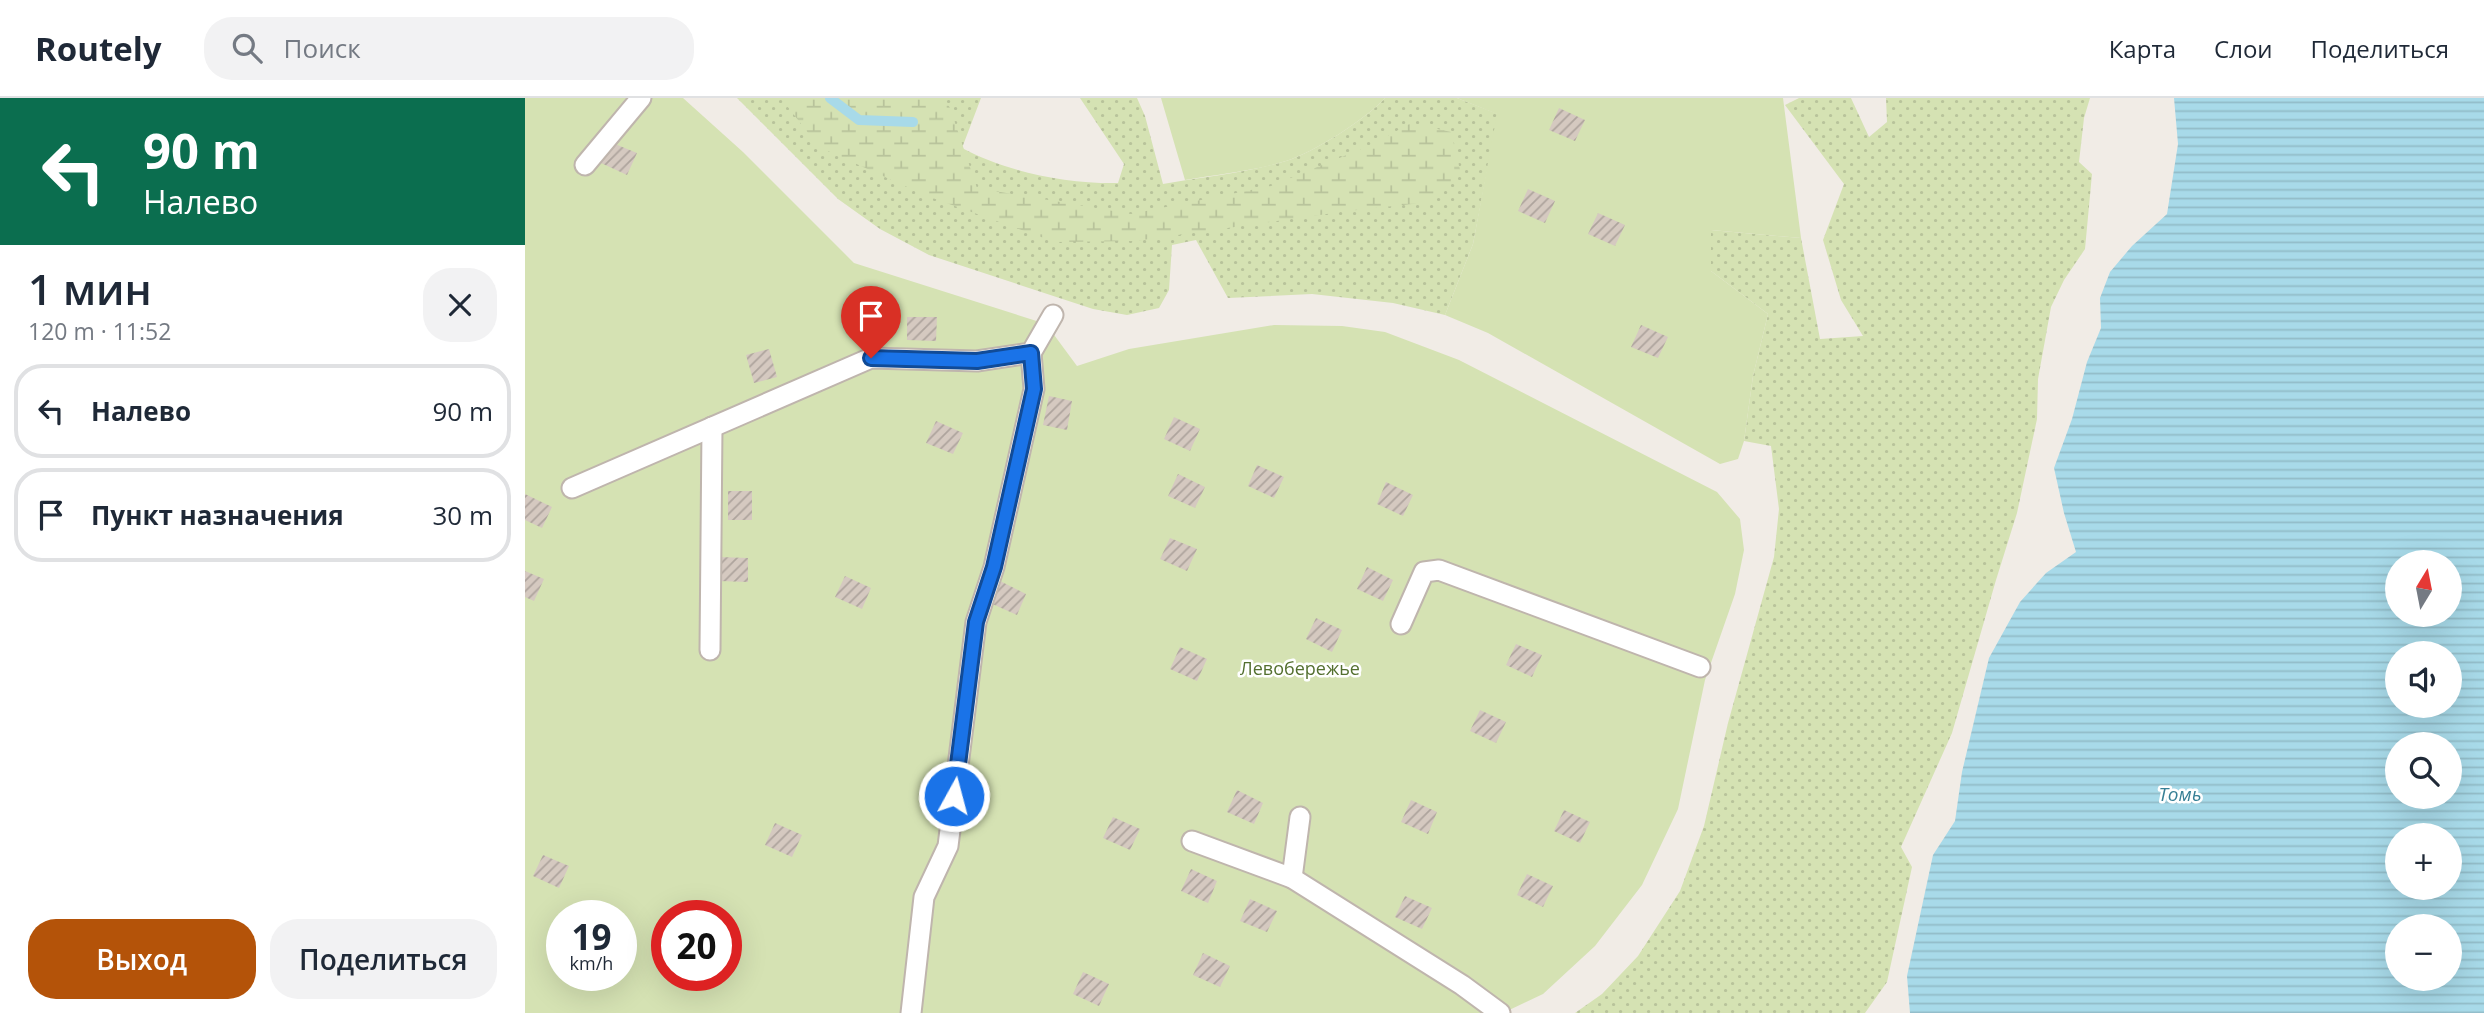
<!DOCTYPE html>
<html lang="ru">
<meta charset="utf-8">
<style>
body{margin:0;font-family:"Open Sans",sans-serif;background:#f2f2f3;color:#1f2937;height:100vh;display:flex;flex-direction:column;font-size:26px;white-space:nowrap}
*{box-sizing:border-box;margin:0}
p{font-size:23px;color:#747a83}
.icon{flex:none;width:38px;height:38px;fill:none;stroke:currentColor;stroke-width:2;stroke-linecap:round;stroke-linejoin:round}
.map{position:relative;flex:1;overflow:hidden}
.side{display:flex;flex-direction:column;background:#fff;width:525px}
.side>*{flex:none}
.banner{background:#0b6e4f;color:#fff;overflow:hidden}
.needle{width:46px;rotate:10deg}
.controls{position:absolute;left:1860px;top:452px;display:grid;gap:14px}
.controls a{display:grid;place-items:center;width:77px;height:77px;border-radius:50%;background:#fff;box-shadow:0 7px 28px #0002;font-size:35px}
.speed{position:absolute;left:21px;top:802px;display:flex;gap:14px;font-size:35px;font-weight:700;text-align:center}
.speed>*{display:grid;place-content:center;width:91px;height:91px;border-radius:50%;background:#fff;box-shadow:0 7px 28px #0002;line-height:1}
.speed small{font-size:18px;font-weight:400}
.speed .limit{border:10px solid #d22;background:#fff;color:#111}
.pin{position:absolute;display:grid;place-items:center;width:60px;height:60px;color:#fff;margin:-72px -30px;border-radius:50% 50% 50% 0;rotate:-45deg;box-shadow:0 0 7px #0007}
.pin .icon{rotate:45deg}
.me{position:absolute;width:77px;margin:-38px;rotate:7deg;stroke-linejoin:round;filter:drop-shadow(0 0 5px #0008)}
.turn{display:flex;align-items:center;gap:24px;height:147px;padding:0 28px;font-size:32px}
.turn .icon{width:91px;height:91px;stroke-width:2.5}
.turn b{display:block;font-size:49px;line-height:60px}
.round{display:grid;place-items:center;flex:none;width:74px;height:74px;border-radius:28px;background:#f2f2f3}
.head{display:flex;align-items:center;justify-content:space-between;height:119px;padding:0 28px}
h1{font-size:42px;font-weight:600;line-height:52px}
.cta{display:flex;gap:14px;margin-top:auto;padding:14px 28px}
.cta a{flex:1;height:80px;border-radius:28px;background:#b45309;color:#fff;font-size:28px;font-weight:600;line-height:80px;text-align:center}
.cta a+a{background:#f2f2f3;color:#1f2937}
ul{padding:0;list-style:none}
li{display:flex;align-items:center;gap:21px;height:94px;margin:0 14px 10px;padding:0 14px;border:4px solid #e0e1e3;border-radius:28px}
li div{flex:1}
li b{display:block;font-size:26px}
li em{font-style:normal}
header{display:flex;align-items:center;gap:42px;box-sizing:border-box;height:98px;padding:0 35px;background:#fff;border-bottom:2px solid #e0e1e3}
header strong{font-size:33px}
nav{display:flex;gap:38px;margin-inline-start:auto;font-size:24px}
.search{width:490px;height:63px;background:#f2f2f3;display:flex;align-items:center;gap:18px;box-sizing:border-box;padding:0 24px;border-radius:28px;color:#747a83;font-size:26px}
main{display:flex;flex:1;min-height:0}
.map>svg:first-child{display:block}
</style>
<header>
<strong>Routely</strong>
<div class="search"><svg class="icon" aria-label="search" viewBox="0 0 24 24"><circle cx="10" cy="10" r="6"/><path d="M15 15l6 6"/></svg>Поиск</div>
<nav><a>Карта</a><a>Слои</a><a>Поделиться</a></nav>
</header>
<main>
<section class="side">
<div class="banner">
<div class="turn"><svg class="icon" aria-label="left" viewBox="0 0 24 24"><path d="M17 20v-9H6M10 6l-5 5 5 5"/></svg><div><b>90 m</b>Налево</div></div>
</div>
<div class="head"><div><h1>1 мин</h1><p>120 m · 11:52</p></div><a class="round"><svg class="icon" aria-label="close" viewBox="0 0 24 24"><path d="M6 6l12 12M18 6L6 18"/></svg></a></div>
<ul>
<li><svg class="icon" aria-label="left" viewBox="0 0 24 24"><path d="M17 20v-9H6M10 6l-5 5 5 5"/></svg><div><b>Налево</b></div><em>90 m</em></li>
<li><svg class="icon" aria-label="arrive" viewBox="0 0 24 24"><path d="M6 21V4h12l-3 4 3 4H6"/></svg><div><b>Пункт назначения</b></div><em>30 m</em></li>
</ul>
<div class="cta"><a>Выход</a><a>Поделиться</a></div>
</section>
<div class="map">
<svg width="1959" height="915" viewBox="0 0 1959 915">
<defs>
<pattern id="grass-dots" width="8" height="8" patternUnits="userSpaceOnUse" patternTransform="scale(1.75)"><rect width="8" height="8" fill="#d5e2b3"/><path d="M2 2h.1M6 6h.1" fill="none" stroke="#b8c39b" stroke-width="1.8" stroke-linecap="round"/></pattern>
<pattern id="wetland-marsh" width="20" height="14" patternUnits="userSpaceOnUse" patternTransform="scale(1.75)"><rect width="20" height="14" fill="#d5e2b3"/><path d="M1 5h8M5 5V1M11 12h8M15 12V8" fill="none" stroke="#b8c39b"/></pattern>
<pattern id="water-rules" width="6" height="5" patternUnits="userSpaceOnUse" patternTransform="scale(1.75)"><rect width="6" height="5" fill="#a8dae9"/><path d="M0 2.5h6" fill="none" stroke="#92bcc8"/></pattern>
<pattern id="building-hatch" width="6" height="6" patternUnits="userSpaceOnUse" patternTransform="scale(1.75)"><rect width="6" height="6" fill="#d5c9c0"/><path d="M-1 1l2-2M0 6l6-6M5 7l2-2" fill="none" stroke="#aea49d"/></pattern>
</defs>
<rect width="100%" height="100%" fill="#f1ece6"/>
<g fill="url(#grass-dots)">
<path d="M 212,0 L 456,0 L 437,50 C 482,74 542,86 593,85 L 599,66 L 555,0 L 612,0 L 620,18 L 638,86 C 678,79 721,75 761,63 C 788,55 841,21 860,0 L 932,0 L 973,16 L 948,146 L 920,217 L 868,205 L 787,196 L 703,200 L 671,142 L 647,147 L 644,192 L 634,210 L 602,217 L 568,211 L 404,157 L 355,131 L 313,101 Z"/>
<path d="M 1274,0 L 1326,0 L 1344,39 L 1362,24 L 1361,0 L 1565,0 L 1559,20 L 1554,64 L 1567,76 L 1560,151 L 1539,182 L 1526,209 L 1513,281 L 1512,321 L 1492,415 L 1471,482 L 1427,635 L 1376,749 L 1387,769 L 1362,884 L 1340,915 L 1050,915 L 1077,896 L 1113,858 L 1155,793 L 1179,728 L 1203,625 L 1249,459 L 1254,411 L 1246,348 L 1219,343 L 1228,278 L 1243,216 L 1186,173 L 1186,132 L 1276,140 L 1295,241 L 1338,238 L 1316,202 L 1298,142 L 1319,86 L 1260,7 Z"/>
</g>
<path fill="url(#wetland-marsh)" d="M 256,0 L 419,0 L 425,10 L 452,90 L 606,116 L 746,88 L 846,47 L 886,25 L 926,34 L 936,76 L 905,104 L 823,113 L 610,143 L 530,144 L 402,98 L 294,49 Z"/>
<g fill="#d5e2b3" fill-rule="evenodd">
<path d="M 0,0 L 158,0 L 218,54 L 329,165 L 521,226 L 552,268 L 604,251 L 749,227 L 817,228 L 860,234 L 934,262 L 1192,394 L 1215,421 L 1219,452 L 1210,496 L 1180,582 L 1153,711 L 1117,787 L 1070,848 L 1018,896 L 978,915 L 0,915 ZM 37,817 L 96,817 L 96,877 L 37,877 ZM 142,817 L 201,817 L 201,877 L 142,877 Z"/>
<path d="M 636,0 L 860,0 C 841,21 788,55 761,63 C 729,73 693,76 660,82 Z"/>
<path d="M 932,0 L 1258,0 L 1276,140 L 1186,132 L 1186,173 L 1243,216 L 1228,278 L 1219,343 L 1213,361 L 1195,366 L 963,235 L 920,217 L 948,146 L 972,16 Z"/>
</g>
<path fill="url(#water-rules)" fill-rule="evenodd" d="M 1649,0 L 1959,0 L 1959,915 L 1385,915 L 1382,878 L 1408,757 L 1430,723 L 1437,674 L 1464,560 L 1495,504 L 1521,475 L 1551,454 L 1539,415 L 1529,370 L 1547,321 L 1562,264 L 1576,230 L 1575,200 L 1585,174 L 1607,148 L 1642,116 L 1653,46 ZM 1872,464 L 1925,464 L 1925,516 L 1872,516 ZM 1872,555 L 1925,555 L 1925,607 L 1872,607 ZM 1872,646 L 1925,646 L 1925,698 L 1872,698 ZM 1872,737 L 1925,737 L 1925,789 L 1872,789 ZM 1872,828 L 1925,828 L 1925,880 L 1872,880 Z"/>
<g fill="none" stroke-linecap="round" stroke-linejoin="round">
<path stroke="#a8dae9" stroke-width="10" d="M 305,0 L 334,22 L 388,24"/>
</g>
<g fill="url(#building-hatch)">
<path d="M 1034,10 L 1060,22 L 1050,43 L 1024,32 Z"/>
<path d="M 85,44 L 112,55 L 102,77 L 76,65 Z"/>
<path d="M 1003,91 L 1030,103 L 1020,125 L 993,113 Z"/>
<path d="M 1073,115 L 1100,127 L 1090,148 L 1063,136 Z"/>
<path d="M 327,215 L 356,217 L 355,240 L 326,239 Z"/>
<path d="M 382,219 L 412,219 L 411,243 L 382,242 Z"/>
<path d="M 1116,227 L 1143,239 L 1133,260 L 1106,249 Z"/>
<path d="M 244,251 L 252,279 L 229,285 L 221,257 Z"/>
<path d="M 524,298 L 547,303 L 542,332 L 518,327 Z"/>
<path d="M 649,319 L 675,331 L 665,353 L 639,341 Z"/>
<path d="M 411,323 L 438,335 L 428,356 L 401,345 Z"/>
<path d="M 732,367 L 759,379 L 749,400 L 723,388 Z"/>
<path d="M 653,376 L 680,389 L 670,410 L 643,398 Z"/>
<path d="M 861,384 L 888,397 L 878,418 L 852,406 Z"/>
<rect x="203" y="393" width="24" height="29"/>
<path d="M 0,396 L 27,409 L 17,430 L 0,422 Z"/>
<path d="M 645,440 L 672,451 L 662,473 L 635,461 Z"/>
<path d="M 194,459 L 223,460 L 223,484 L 194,483 Z"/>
<path d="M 842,469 L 868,482 L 858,503 L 832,491 Z"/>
<path d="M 0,473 L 19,481 L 9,503 L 0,499 Z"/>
<path d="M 320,478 L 346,490 L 337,511 L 310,499 Z"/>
<path d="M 475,483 L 501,496 L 492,517 L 465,505 Z"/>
<path d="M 791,520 L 817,532 L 807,554 L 781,541 Z"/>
<path d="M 991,546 L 1017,557 L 1007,579 L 981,567 Z"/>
<path d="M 655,549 L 682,561 L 672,583 L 645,571 Z"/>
<path d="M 955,612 L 981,624 L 971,645 L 945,633 Z"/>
<path d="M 712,692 L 738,705 L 729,726 L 702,714 Z"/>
<path d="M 886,702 L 912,714 L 903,736 L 876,724 Z"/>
<path d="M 1039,712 L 1065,724 L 1055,745 L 1029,733 Z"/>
<path d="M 588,719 L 615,731 L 605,752 L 578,740 Z"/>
<path d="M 250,725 L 277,737 L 267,759 L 240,747 Z"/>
<path d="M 18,757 L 44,768 L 34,790 L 8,778 Z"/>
<path d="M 666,771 L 692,783 L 683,805 L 656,793 Z"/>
<path d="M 1002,776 L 1028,788 L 1018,809 L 992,797 Z"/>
<path d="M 880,798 L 907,810 L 897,831 L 870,819 Z"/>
<path d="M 725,801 L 752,813 L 742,834 L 715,823 Z"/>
<path d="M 678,855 L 705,868 L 695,889 L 668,877 Z"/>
<path d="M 558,874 L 584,886 L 574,908 L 548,896 Z"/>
</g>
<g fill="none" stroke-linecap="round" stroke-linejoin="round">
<defs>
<g id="service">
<path d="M 60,67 L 116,0"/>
<path d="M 47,390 L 346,260 L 452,263 L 506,255 L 528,217"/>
<path d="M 876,526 L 899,474 L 914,472 L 1175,569"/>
<path d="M 185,552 L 187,329"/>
<path d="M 667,743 L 767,780 L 937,887 L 975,915"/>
<path d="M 767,780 L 775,719"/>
<path d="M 386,915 L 399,799 L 423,748 L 451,524 L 469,469 L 509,291 L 506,255"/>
</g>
</defs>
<use href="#service" stroke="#bfb5ad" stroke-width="23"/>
<use href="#service" stroke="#fff" stroke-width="19"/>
</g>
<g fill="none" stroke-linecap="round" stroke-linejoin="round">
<defs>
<path id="route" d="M 346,260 L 452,263 L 506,255 L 509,291 L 469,469 L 451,524 L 429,698"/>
</defs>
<use href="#route" stroke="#114b97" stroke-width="18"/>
<use href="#route" stroke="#1a73e8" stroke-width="12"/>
</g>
<g text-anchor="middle" stroke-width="5" stroke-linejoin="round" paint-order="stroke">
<g font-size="18" fill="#536f2f" stroke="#fff">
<text x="775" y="577">Левобережье</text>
</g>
<g font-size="19" font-style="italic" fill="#367f95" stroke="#fff">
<text x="1655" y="703">Томь</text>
</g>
</g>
</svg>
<div class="controls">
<a><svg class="needle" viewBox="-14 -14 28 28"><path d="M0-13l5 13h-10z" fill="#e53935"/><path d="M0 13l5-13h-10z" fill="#747a83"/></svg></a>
<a><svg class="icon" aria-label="sound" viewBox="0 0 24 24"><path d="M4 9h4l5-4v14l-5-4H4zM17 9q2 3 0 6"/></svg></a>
<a><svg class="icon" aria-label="search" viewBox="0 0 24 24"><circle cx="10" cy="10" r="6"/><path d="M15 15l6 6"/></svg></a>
<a>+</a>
<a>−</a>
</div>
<div class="speed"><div>19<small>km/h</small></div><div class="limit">20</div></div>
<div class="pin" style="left:346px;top:260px;background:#d93025"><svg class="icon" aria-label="arrive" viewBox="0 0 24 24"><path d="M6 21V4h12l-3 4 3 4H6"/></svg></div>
<svg class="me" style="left:429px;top:698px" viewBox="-20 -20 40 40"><circle r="17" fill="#1a73e8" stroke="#fff" stroke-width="3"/><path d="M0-11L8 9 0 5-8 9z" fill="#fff"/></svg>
</div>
</main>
